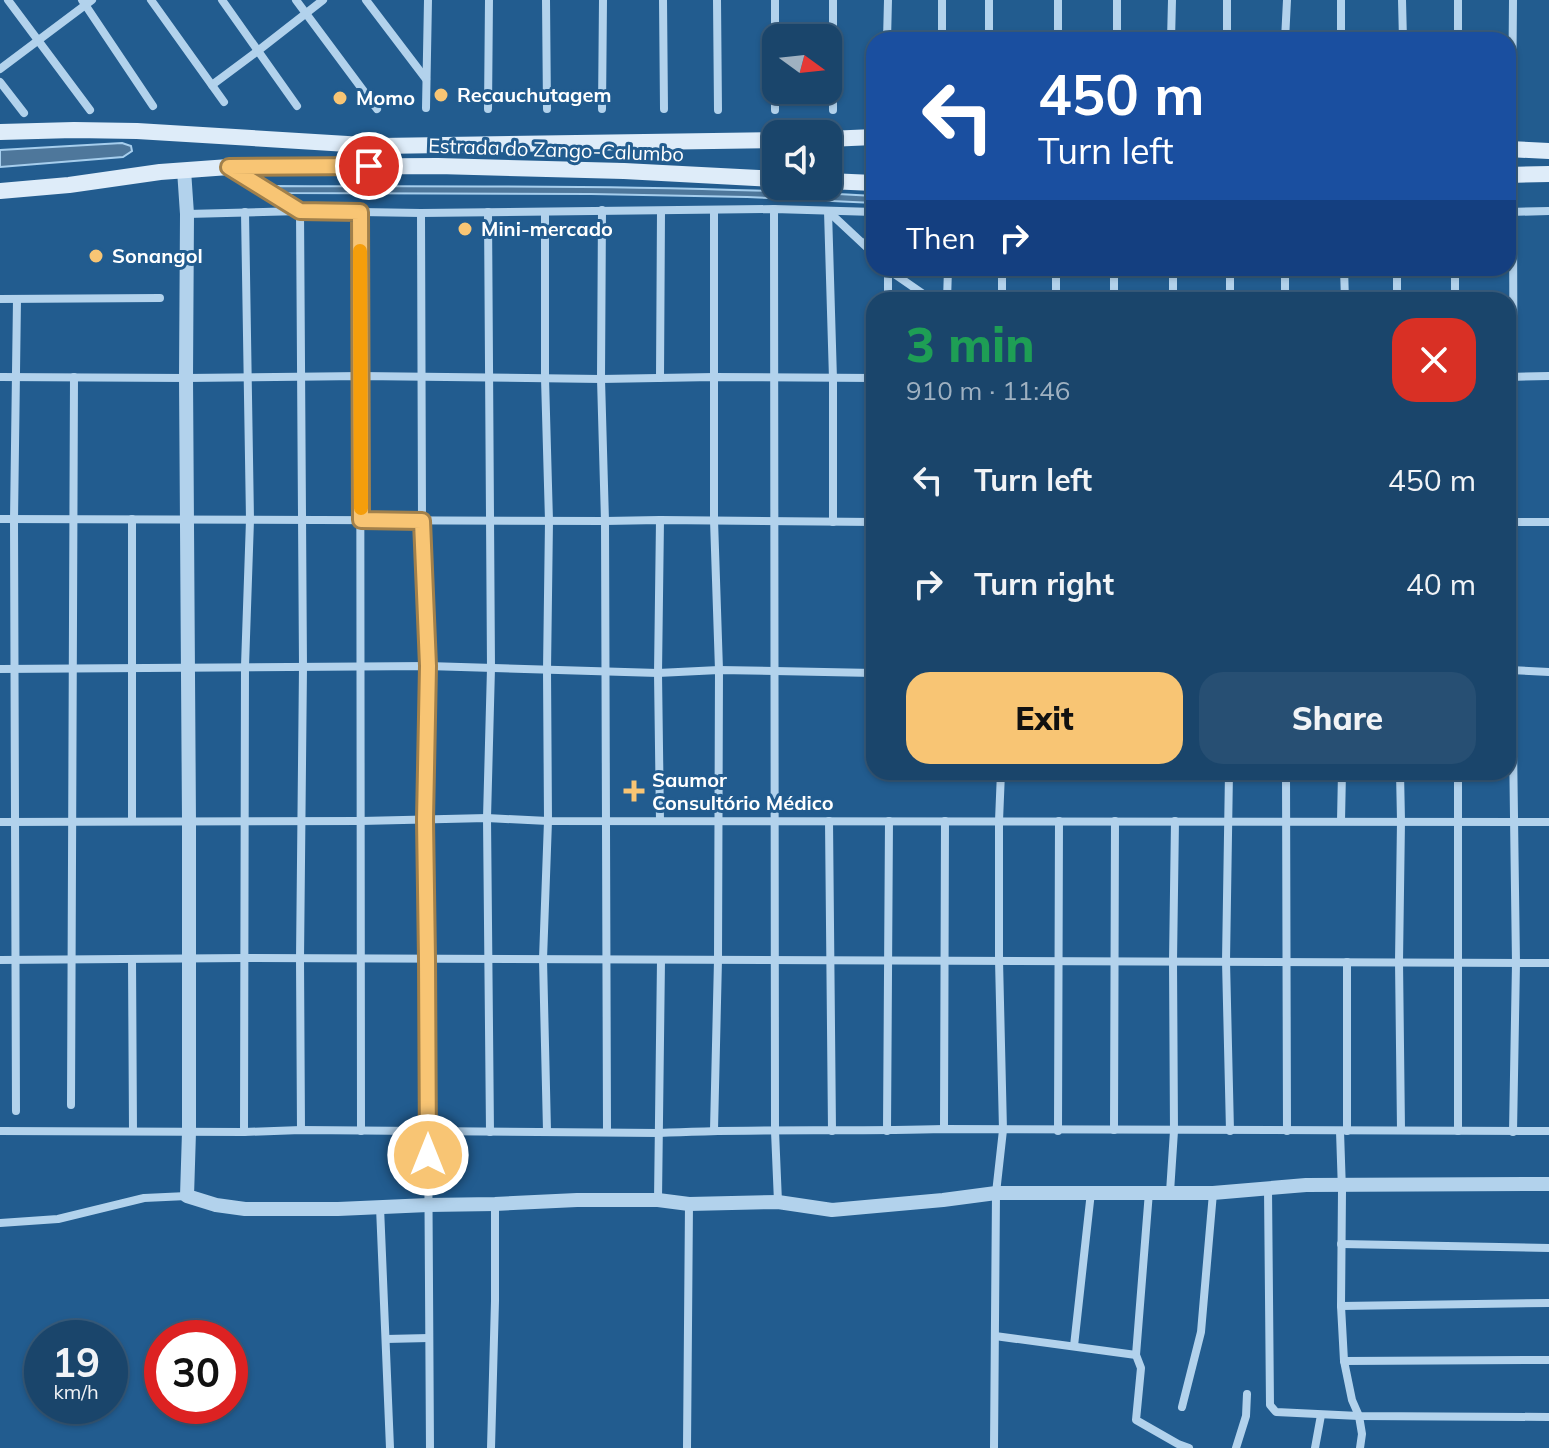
<!DOCTYPE html>
<meta charset="utf-8">
<style>
body{margin:0;font-family:Mulish,sans-serif;background:#274f73;color:#f1f3f6;height:100vh;display:flex;flex-direction:column;font-size:30px;white-space:nowrap}
*{box-sizing:border-box;margin:0}
p{font-size:26px;color:#9fb1c1}
.icon{flex:none;width:44px;height:44px;fill:none;stroke:currentColor;stroke-width:2;stroke-linecap:round;stroke-linejoin:round}
.map{position:relative;flex:1;overflow:hidden}
.side{position:absolute;left:866px;top:292px;width:650px;height:488px;display:flex;flex-direction:column;background:#1a456b;border-radius:24px;box-shadow:0 2px 6px #0004,0 0 0 2px #385d7e}
.side>*{flex:none}
.guide{position:absolute;left:866px;top:32px;width:650px;height:244px;border-radius:24px;box-shadow:0 2px 6px #0004,0 0 0 2px #385d7e;background:#1a4fa0;color:#fff;overflow:hidden}
.needle{width:52px;rotate:105deg}
.tools{position:absolute;left:762px;top:24px;display:grid;gap:16px}
.tools a{display:grid;place-items:center;width:80px;height:80px;border-radius:16px;background:#1a456b;box-shadow:0 2px 6px #0004,0 0 0 2px #385d7e;font-size:40px}
.speed{position:absolute;left:24px;top:1320px;display:flex;gap:16px;font-size:40px;font-weight:700;text-align:center}
.speed>*{display:grid;place-content:center;width:104px;height:104px;border-radius:50%;background:#1a456b;box-shadow:0 2px 6px #0004,0 0 0 2px #385d7e;line-height:1}
.speed small{font-size:20px;font-weight:400}
.speed .limit{border:12px solid #d22;background:#fff;color:#111}
.pin{position:absolute;display:grid;place-items:center;width:68px;height:68px;color:#fff;margin:-34px;border:4px solid #fff;border-radius:50%;box-shadow:0 2px 8px #0007}
.me{position:absolute;width:88px;margin:-44px;rotate:0deg;stroke-linejoin:round;filter:drop-shadow(0 0 6px #0008)}
.turn{display:flex;align-items:center;gap:28px;height:168px;padding:0 40px;font-size:36px}
.turn .icon{width:104px;height:104px;stroke-width:2.5}
.turn b{display:block;font-size:56px;line-height:68px}
.then{display:flex;align-items:center;height:76px;padding:0 40px;background:#0003;gap:16px;font-size:30px}
.round{display:grid;place-items:center;flex:none;width:84px;height:84px;border-radius:24px;background:#274f73}
.summary{display:flex;align-items:center;justify-content:space-between;height:136px;padding:0 40px}
h1{font-size:48px;font-weight:800;line-height:60px;color:#1e9e55}
.cta{display:flex;gap:16px;margin-top:auto;padding:16px 40px}
.cta a{flex:1;height:92px;border-radius:24px;background:#f8c574;color:#111;font-size:32px;font-weight:800;line-height:92px;text-align:center}
.cta a+a{background:#274f73;color:#f1f3f6}
ul{padding:0;list-style:none}
li{display:flex;align-items:center;gap:24px;height:104px;padding:0 40px}
li div{flex:1}
li b{display:block;font-size:30px}
li em{font-style:normal}
.map>svg:first-child{display:block}
</style>
<div class="map">
<svg width="1549" height="1448" viewBox="0 0 1549 1448">
<rect width="100%" height="100%" fill="#225c8f"/>
<g fill="#4e779b" stroke="#a6ceed" stroke-width="2">
<path d="M 122,143 L 131,146 L 132,151 L 123,157 L 0,167 L 0,150 Z"/>
<path d="M 274,186 C 474,187 674,184 874,196 L 874,203 L 747,197 L 591,194 L 280,193 Z"/>
</g>
<g fill="none" stroke-linecap="round" stroke-linejoin="round">
<g stroke="#b2d2ec" stroke-width="8">
<path d="M 8,0 L 90,110"/>
<path d="M 82,0 L 153,106"/>
<path d="M 151,0 L 224,102"/>
<path d="M 222,0 L 297,106"/>
<path d="M 296,0 L 377,109"/>
<path d="M 366,0 L 426,79"/>
<path d="M 546,0 L 547,109"/>
<path d="M 663,0 L 664,109"/>
<path d="M 717,0 L 718,110"/>
<path d="M 833,0 L 833,110"/>
<path d="M 942,0 L 942,40"/>
<path d="M 1117,0 L 1117,40"/>
<path d="M 1402,0 L 1403,40"/>
<path d="M 887,40 L 888,0"/>
<path d="M 989,40 L 989,0"/>
<path d="M 1058,40 L 1058,0"/>
<path d="M 1171,40 L 1172,0"/>
<path d="M 1227,40 L 1227,0"/>
<path d="M 1285,40 L 1287,0"/>
<path d="M 1341,40 L 1341,0"/>
<path d="M 1458,40 L 1458,0"/>
<path d="M 0,69 L 92,0"/>
<path d="M 0,82 L 24,113"/>
<path d="M 212,85 L 259,50 L 323,0"/>
<path d="M 426,108 L 428,0"/>
<path d="M 488,109 L 489,0"/>
<path d="M 602,109 L 603,0"/>
<path d="M 775,110 L 775,0"/>
<path d="M 1512,116 L 1513,0"/>
<path d="M 233,169 L 300,211 L 303,667 L 300,959 L 301,1130"/>
<path d="M 774,209 L 775,1131 L 778,1202"/>
<path d="M 602,210 L 601,379 L 605,521 L 607,1131"/>
<path d="M 828,211 L 833,379 L 833,522"/>
<path d="M 360,212 L 361,1131"/>
<path d="M 488,212 L 491,668 L 487,818 L 490,1132"/>
<path d="M 545,212 L 545,378 L 549,521 L 547,670 L 548,821 L 543,959 L 547,1131"/>
<path d="M 829,212 L 874,254"/>
<path d="M 1509,212 L 1549,211"/>
<path d="M 421,213 L 422,521 L 428,666 L 425,820 L 427,959 L 430,1448"/>
<path d="M 187,214 L 300,211 L 421,213 L 774,209 L 874,212"/>
<path d="M 865,244 L 874,228"/>
<path d="M 1114,268 L 1114,300"/>
<path d="M 1285,268 L 1285,300"/>
<path d="M 1344,268 L 1345,300"/>
<path d="M 1397,268 L 1397,300"/>
<path d="M 1455,268 L 1455,300"/>
<path d="M 890,271 L 932,300"/>
<path d="M 0,299 L 160,298"/>
<path d="M 888,300 L 888,270 L 948,272"/>
<path d="M 947,300 L 948,269"/>
<path d="M 1002,300 L 1002,268"/>
<path d="M 1056,300 L 1056,268"/>
<path d="M 1173,300 L 1173,268"/>
<path d="M 1230,300 L 1230,268"/>
<path d="M 0,377 L 186,378 L 361,376 L 601,379 L 714,377 L 874,378"/>
<path d="M 1508,377 L 1549,376"/>
<path d="M 660,378 L 661,211"/>
<path d="M 0,519 L 605,521 L 660,520 L 874,522"/>
<path d="M 132,519 L 132,821"/>
<path d="M 660,520 L 658,673 L 660,821"/>
<path d="M 1508,522 L 1549,522"/>
<path d="M 0,669 L 428,666 L 658,673 L 719,670 L 874,673"/>
<path d="M 1510,670 L 1549,672"/>
<path d="M 1229,772 L 1226,961 L 1230,1131"/>
<path d="M 1286,772 L 1287,1131"/>
<path d="M 1400,772 L 1401,821 L 1399,961 L 1401,1130"/>
<path d="M 1458,772 L 1458,1131"/>
<path d="M 829,821 L 832,1131"/>
<path d="M 1341,821 L 1342,772"/>
<path d="M 0,822 L 361,821 L 487,818 L 548,821 L 1549,822"/>
<path d="M 132,959 L 133,1131"/>
<path d="M 0,960 L 245,958 L 1549,963"/>
<path d="M 71,1105 L 74,377"/>
<path d="M 16,1111 L 14,520 L 17,299"/>
<path d="M 944,1129 L 945,821"/>
<path d="M 714,1130 L 718,960 L 719,670 L 714,520 L 714,210"/>
<path d="M 1114,1130 L 1115,821"/>
<path d="M 0,1131 L 244,1132 L 301,1130 L 659,1133 C 754,1128 849,1132 944,1129 L 1549,1131"/>
<path d="M 887,1131 L 889,821"/>
<path d="M 1058,1131 L 1059,821"/>
<path d="M 1340,1131 L 1342,1191 L 1341,1306 L 1344,1361 L 1352,1400 L 1359,1416 L 1362,1434 L 1360,1448"/>
<path d="M 1347,1131 L 1347,962"/>
<path d="M 244,1132 L 245,666 L 250,520 L 245,212"/>
<path d="M 1513,1132 L 1516,963 L 1512,670 L 1514,522 L 1513,212"/>
<path d="M 1268,1189 L 1270,1405 L 1276,1412 L 1359,1416 L 1549,1417"/>
<path d="M 1149,1192 L 1136,1355 L 1141,1368 L 1136,1420 L 1178,1444 L 1189,1448"/>
<path d="M 1170,1192 L 1174,1131 L 1173,961 L 1175,821"/>
<path d="M 658,1200 L 661,960"/>
<path d="M 380,1207 L 390,1448"/>
<path d="M 0,1223 L 58,1219 L 144,1198 L 187,1196"/>
<path d="M 1341,1244 L 1549,1248"/>
<path d="M 1341,1306 L 1549,1303"/>
<path d="M 995,1336 L 1136,1355"/>
<path d="M 386,1339 L 429,1338"/>
<path d="M 1074,1346 L 1091,1192"/>
<path d="M 1344,1361 L 1549,1360"/>
<path d="M 1182,1407 L 1201,1332 L 1213,1193"/>
<path d="M 491,1448 L 495,1301 L 495,1204"/>
<path d="M 687,1448 L 689,1204"/>
<path d="M 994,1448 L 996,1193 L 1003,1130 L 999,960 L 999,821 L 1001,772"/>
<path d="M 1236,1448 L 1246,1416 L 1247,1394"/>
<path d="M 1315,1448 L 1321,1415"/>
</g>
<path stroke="#b2d2ec" stroke-width="14" d="M 184,170 L 187,214 L 186,378 L 189,822 L 189,1132 L 187,1196 L 216,1205 L 245,1209 L 338,1209 L 428,1205 L 495,1204 L 577,1200 L 658,1200 L 689,1204 L 778,1202 L 832,1210 L 943,1200 L 996,1193 L 1213,1193 L 1306,1185 L 1549,1184"/>
<g stroke="#deecf9" stroke-width="16">
<path d="M 0,132 L 74,130 L 137,131 L 380,146 L 776,140"/>
<path d="M 828,139 L 874,137"/>
<path d="M 1508,149 L 1549,151"/>
<path d="M 1508,175 L 1549,174"/>
<path d="M 828,181 L 874,183"/>
<path d="M 0,191 L 69,185 L 160,172 L 229,167 L 438,166 L 624,171 L 776,179"/>
</g>
</g>
<g fill="none" stroke-linecap="round" stroke-linejoin="round">
<defs>
<path id="route" d="M 369,166 L 229,167 L 300,211 L 360,212 L 361,520 L 422,521 L 428,666 L 425,820 L 427,959 L 428,1155"/>
</defs>
<use href="#route" stroke="#a1804b" stroke-width="20"/>
<use href="#route" stroke="#f8c574" stroke-width="14"/>
<path stroke="#f59e0b" stroke-width="14" d="M 360,251 L 361,508"/>
</g>
<g fill="#f8c574" stroke="#225c8f" stroke-width="3">
<circle cx="441" cy="95" r="8"/>
<circle cx="340" cy="98" r="8"/>
<circle cx="465" cy="229" r="8"/>
<circle cx="96" cy="256" r="8"/>
<path d="M630 779h8v8h8v8h-8v8h-8v-8h-8v-8h8z"/>
</g>
<g text-anchor="middle" stroke-width="6" stroke-linejoin="round" paint-order="stroke">
<g font-size="20" font-weight="bold" fill="#fff" stroke="#225c8f" text-anchor="start">
<text x="457" y="102">Recauchutagem</text>
<text x="356" y="105">Momo</text>
<text x="481" y="236">Mini-mercado</text>
<text x="112" y="263">Sonangol</text>
<text x="652" y="787">Saumor<tspan x="652" dy="23">Consultório Médico</tspan></text>
</g>
<g font-size="20" fill="#fff" stroke="#225c8f">
<text transform="translate(556 150) rotate(2)" y="7">Estrada do Zango-Calumbo</text>
</g>
</g>
</svg>
<div class="tools">
<a><svg class="needle" viewBox="-14 -14 28 28"><path d="M0-13l5 13h-10z" fill="#e53935"/><path d="M0 13l5-13h-10z" fill="#9fb1c1"/></svg></a>
<a><svg class="icon" aria-label="sound" viewBox="0 0 24 24"><path d="M4 9h4l5-4v14l-5-4H4zM17 9q2 3 0 6"/></svg></a>
</div>
<div class="speed"><div>19<small>km/h</small></div><div class="limit">30</div></div>
<div class="pin" style="left:369px;top:166px;background:#d93025"><svg class="icon" aria-label="arrive" viewBox="0 0 24 24"><path d="M6 21V4h12l-3 4 3 4H6"/></svg></div>
<svg class="me" style="left:428px;top:1155px" viewBox="-20 -20 40 40"><circle r="17" fill="#f8c574" stroke="#fff" stroke-width="3"/><path d="M0-11L8 9 0 5-8 9z" fill="#fff"/></svg>
<div class="guide">
<div class="turn"><svg class="icon" aria-label="left" viewBox="0 0 24 24"><path d="M17 20v-9H6M10 6l-5 5 5 5"/></svg><div><b>450 m</b>Turn left</div></div>
<div class="then">Then<svg class="icon" aria-label="right" viewBox="0 0 24 24"><path d="M7 20v-9h11M14 6l5 5-5 5"/></svg></div>
</div>
<section class="side">
<div class="summary"><div><h1>3 min</h1><p>910 m · 11:46</p></div><a class="round" style="background:#d93025;color:#fff"><svg class="icon" aria-label="close" viewBox="0 0 24 24"><path d="M6 6l12 12M18 6L6 18"/></svg></a></div>
<ul>
<li><svg class="icon" aria-label="left" viewBox="0 0 24 24"><path d="M17 20v-9H6M10 6l-5 5 5 5"/></svg><div><b>Turn left</b></div><em>450 m</em></li>
<li><svg class="icon" aria-label="right" viewBox="0 0 24 24"><path d="M7 20v-9h11M14 6l5 5-5 5"/></svg><div><b>Turn right</b></div><em>40 m</em></li>
</ul>
<div class="cta"><a>Exit</a><a>Share</a></div>
</section>
</div>
